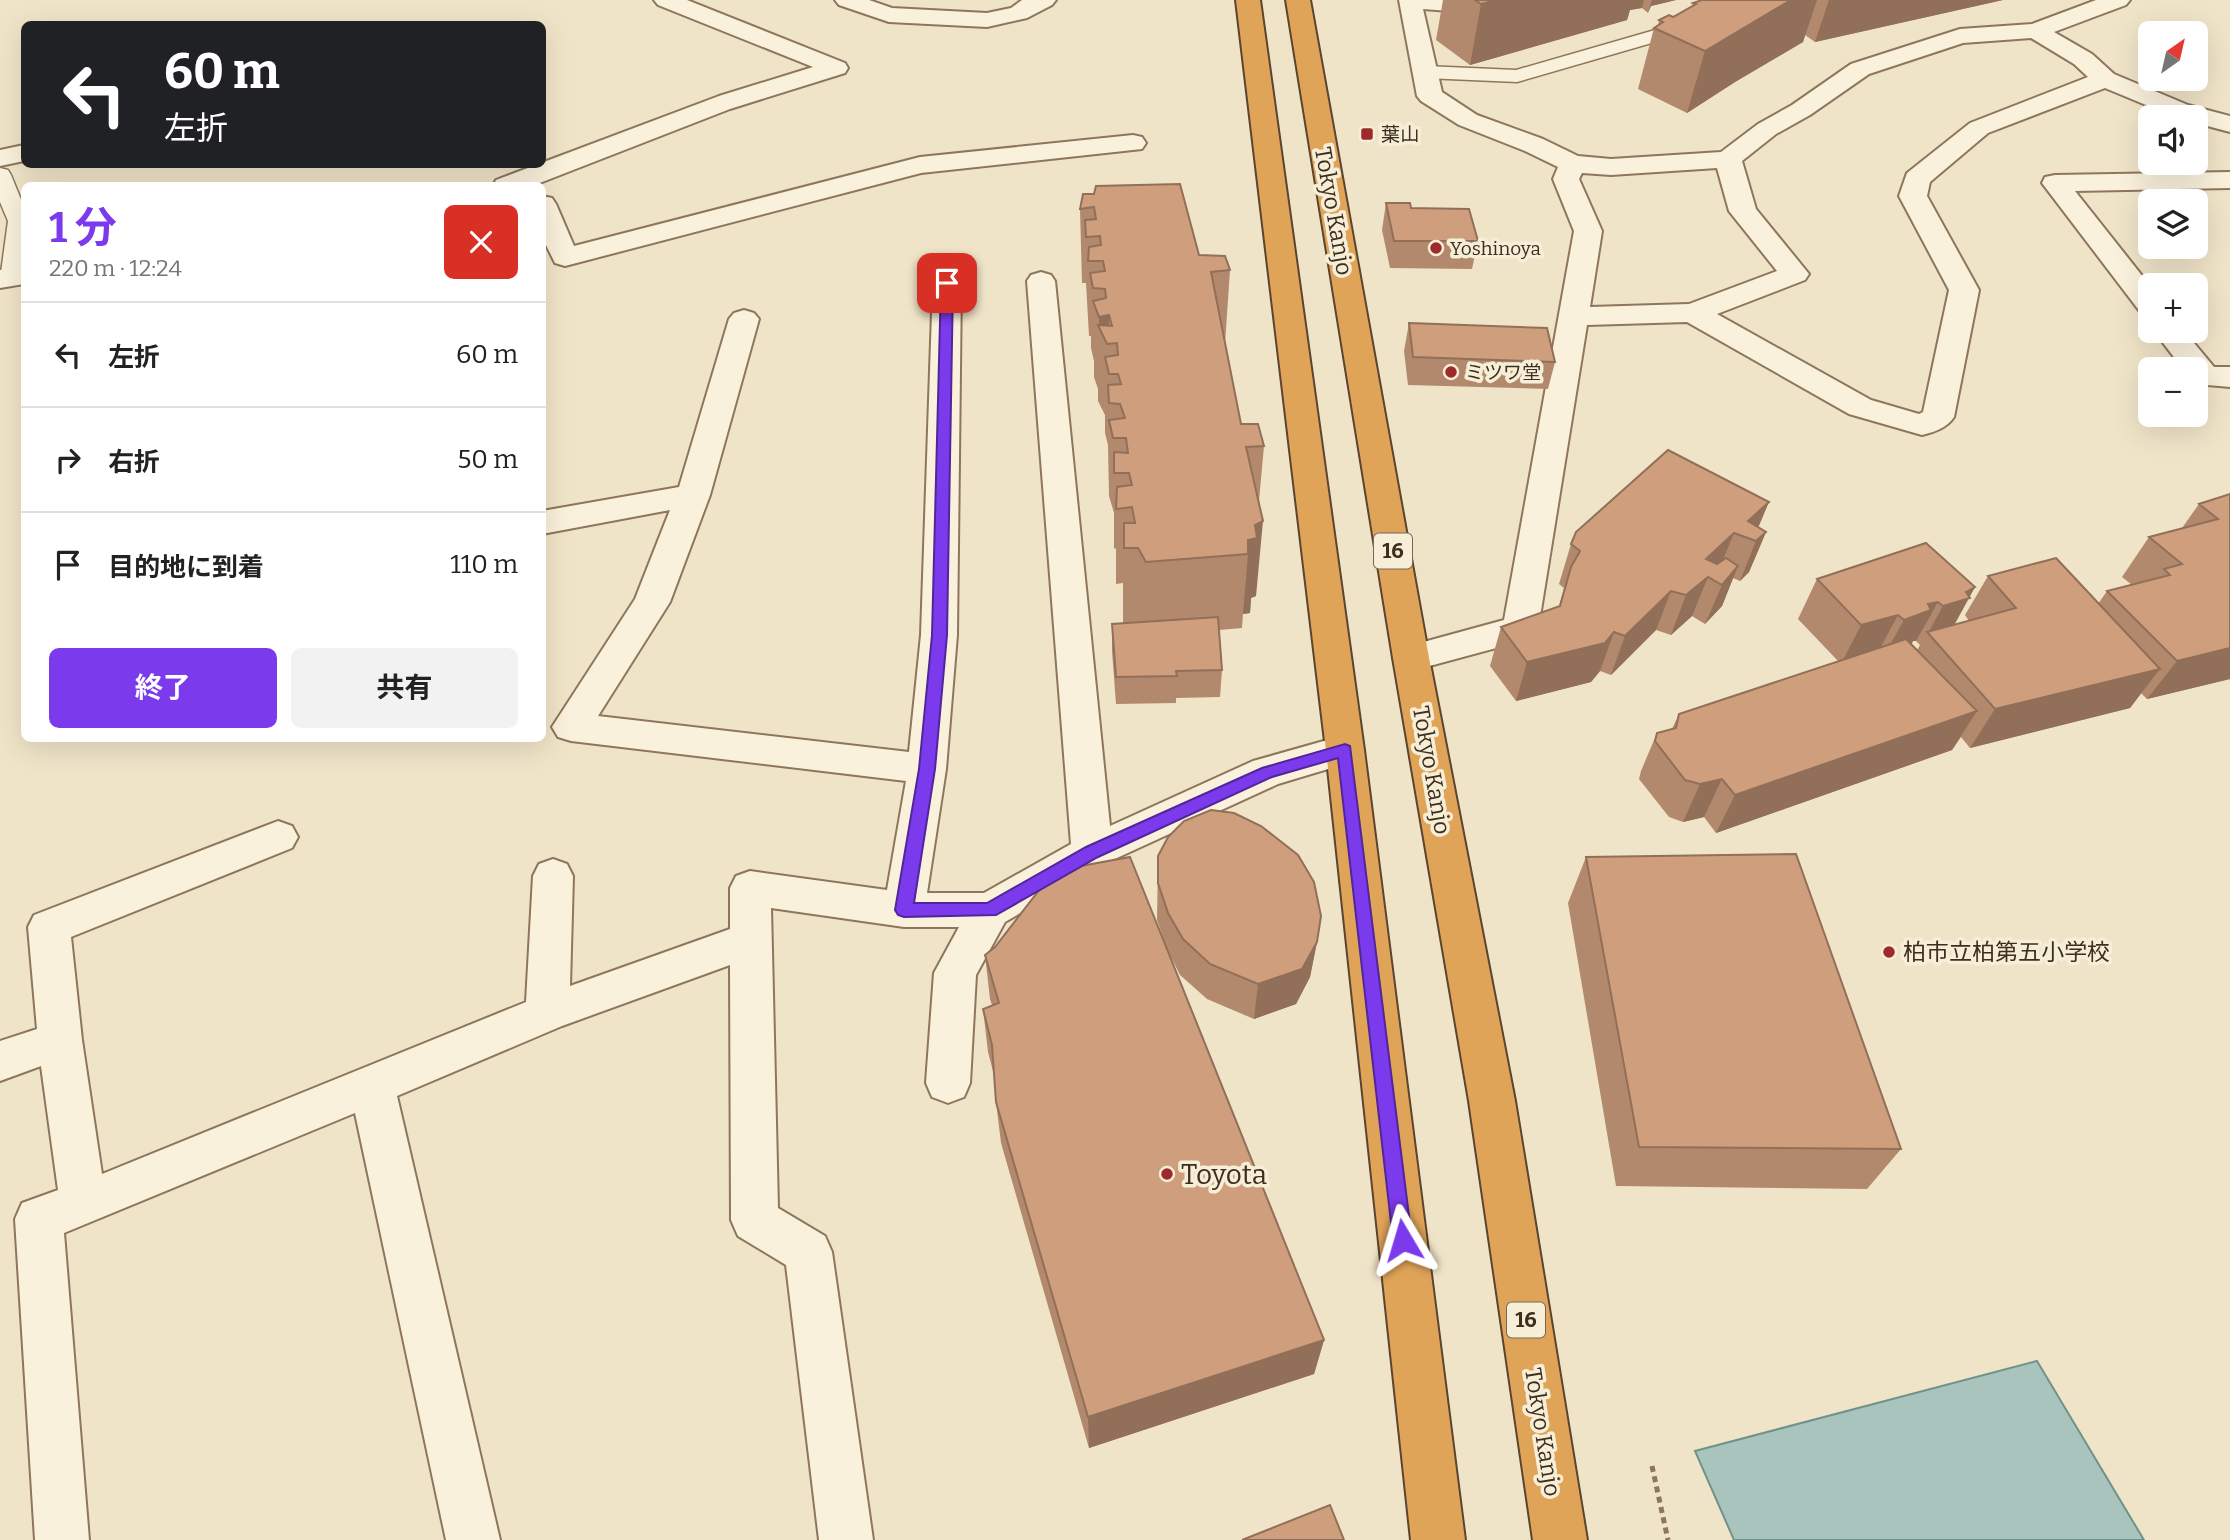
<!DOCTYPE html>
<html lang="ja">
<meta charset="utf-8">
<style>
body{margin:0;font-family:Bitter,"Noto Sans JP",serif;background:#f2f2f2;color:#222;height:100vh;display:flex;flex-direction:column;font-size:26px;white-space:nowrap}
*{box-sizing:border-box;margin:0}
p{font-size:23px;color:#767676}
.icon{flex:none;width:38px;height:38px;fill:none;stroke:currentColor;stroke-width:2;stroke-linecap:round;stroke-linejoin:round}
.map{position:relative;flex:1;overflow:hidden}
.drawer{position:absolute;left:21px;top:182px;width:525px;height:560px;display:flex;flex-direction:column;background:#fff;border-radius:10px;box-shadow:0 7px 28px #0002}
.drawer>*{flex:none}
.top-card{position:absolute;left:21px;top:21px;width:525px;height:147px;border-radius:10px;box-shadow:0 7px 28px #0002;background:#202124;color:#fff;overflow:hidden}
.needle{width:46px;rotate:34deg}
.buttons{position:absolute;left:2138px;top:21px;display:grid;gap:14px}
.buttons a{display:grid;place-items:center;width:70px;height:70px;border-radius:10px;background:#fff;box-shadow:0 7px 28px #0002;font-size:35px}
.pin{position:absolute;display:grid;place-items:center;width:60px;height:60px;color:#fff;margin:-30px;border-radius:14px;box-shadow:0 4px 10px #0006}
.me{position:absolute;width:77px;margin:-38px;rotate:353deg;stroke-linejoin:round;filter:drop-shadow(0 0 5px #0008)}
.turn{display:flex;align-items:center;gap:24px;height:147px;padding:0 28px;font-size:32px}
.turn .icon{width:91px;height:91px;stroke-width:2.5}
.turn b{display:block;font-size:49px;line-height:60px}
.round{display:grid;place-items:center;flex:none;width:74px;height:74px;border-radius:10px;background:#f2f2f2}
.head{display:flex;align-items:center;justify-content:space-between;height:119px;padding:0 28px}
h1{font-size:42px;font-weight:700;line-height:52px;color:#7c3aed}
.primary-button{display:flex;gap:14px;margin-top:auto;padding:14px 28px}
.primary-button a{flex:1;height:80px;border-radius:10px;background:#7c3aed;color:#fff;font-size:28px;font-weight:700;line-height:80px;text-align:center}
.primary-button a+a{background:#f2f2f2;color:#222}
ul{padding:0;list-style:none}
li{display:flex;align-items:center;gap:21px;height:105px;padding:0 28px;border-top:2px solid #e0e0e0}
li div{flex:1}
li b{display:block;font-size:26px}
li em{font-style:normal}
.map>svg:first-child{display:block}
</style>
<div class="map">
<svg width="2230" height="1540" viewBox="0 0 2230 1540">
<rect width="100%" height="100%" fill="#f0e4c8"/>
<path fill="#a9c4bc" stroke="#6f938a" stroke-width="2" d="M 2037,1361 L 2144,1540 L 1734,1540 L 1695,1451 Z"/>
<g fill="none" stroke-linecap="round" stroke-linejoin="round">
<defs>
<g id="lane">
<path d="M 1693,19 L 1703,25 L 1700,29 L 1517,82 L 1425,78 L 1418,76 L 1415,72 L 1418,68 L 1425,66 L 1516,70 Z"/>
<path d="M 0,168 L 8,170 L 11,175 L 24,207 L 22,277 L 18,282 L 10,284 L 0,280 L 8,221 L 0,202 Z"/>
</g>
<g id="street">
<path d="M 654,0 L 687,0 L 845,63 L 848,68 L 845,73 L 730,109 L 532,186 L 493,186 L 496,180 L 719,96 L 813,67 L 658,5 Z"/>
<path d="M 835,0 L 869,0 L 892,8 L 987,13 L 1011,8 L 1022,0 L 1056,0 L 1052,5 L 1027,18 L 987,27 L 889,22 L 839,5 Z"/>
<path d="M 1399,0 L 1541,0 L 1537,5 L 1502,15 L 1423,9 L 1442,92 L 1477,115 L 1543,139 L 1578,156 L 1611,159 L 1721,152 L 1758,124 L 1792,105 L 1851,64 L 1960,29 L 2032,24 L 2096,0 L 2130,0 L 2126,5 L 2054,32 L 2092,54 L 2114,74 L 2188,105 L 2230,116 L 2230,132 L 2196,123 L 2196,117 L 2170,115 L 2105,88 L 1988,133 L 1930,182 L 1927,196 L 1979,290 L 1954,417 C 1947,428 1934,432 1922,435 L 1849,414 L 1687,322 L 1587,325 L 1538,629 L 1533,638 L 1411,671 L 1398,667 L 1393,658 L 1398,649 L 1504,620 L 1574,231 L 1553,179 L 1558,167 L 1525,151 L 1459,125 L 1421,101 L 1417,96 ZM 2031,38 L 2074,64 L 2088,77 L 1970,123 L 1907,173 L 1899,196 L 1949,290 L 1923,412 L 1919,414 L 1871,400 L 1717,314 L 1805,280 L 1809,274 L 1756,209 L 1742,161 L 1776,134 L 1810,115 L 1869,74 L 1963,43 ZM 1717,168 L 1729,211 L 1777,271 L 1689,304 L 1590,307 L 1602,231 L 1579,179 L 1582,173 L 1611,175 Z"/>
<path d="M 1133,135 L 1142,137 L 1146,143 L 1142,149 L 921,173 L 565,266 L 555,263 L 542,237 L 542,196 L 552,198 L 556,204 L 574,246 L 920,157 Z"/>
<path d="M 24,145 L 24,161 L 0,166 L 0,150 Z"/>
<path d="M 2230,172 L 2230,188 L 2075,191 L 2151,287 L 2151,316 L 2141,313 L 2042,183 L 2045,177 L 2055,175 Z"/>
<path d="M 24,266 L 24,284 L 0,288 L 0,270 Z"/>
<path d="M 1041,272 L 1051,275 L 1055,281 L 1110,826 L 1253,761 L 1345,735 L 1358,740 L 1364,750 L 1358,760 L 1278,784 L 1106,863 L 1005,922 L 976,975 L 970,1083 L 964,1097 L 948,1103 L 932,1097 L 926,1083 L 934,973 L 959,927 L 904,927 L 771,908 L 778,1208 L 825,1236 L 832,1252 L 873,1540 L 819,1540 L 786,1265 L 738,1236 L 731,1220 L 730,965 L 562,1026 L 397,1096 L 500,1540 L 446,1540 L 355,1113 L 64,1233 L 89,1540 L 35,1540 L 15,1219 L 22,1203 L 58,1190 L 41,1066 L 0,1081 L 0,1041 L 37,1029 L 28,927 L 34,915 L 278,821 L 292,826 L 298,837 L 292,848 L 71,937 L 82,1040 L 102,1174 L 526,1002 L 533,876 L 539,864 L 553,859 L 567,864 L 573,876 L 570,986 L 730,929 L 730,888 L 736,876 L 750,871 L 887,890 L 906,781 L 571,741 L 558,737 L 552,727 L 635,599 L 670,510 L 542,534 L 542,511 L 679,487 L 729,319 L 734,313 L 744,310 L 754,313 L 759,319 L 710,495 L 670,602 L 598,716 L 909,752 L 921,635 L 933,283 L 937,277 L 947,274 L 957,277 L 961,283 L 957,635 L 946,769 L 927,893 L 984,893 L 1071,844 L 1027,281 L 1031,275 Z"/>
<path d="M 2154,331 L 2184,331 L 2214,367 L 2230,367 L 2230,387 L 2196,384 L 2196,369 L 2183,369 Z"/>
</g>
<g id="highway">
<path d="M 1236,0 L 1260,0 L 1364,750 L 1465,1540 L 1411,1540 L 1326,750 Z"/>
<path d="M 1286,0 L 1310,0 L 1429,658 L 1515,1101 L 1587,1540 L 1533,1540 L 1469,1101 L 1393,658 Z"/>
</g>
</defs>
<use href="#lane" stroke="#8d765c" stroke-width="3"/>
<use href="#street" stroke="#8d765c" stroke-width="4"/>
<use href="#highway" stroke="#5b4430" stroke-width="4"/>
<path stroke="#8d765c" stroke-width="5" stroke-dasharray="6 4.5" stroke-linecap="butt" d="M 1652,1466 L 1668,1540"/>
<use href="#lane" fill="#faf1dc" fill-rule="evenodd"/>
<use href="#street" fill="#faf1dc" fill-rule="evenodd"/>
<use href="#highway" fill="#e0a458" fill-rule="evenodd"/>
</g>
<g fill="#b2896c" fill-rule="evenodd">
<path d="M 1443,0 L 1676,0 L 1651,6 L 1648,13 L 1642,8 L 1630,10 L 1627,20 L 1470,65 L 1436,40 Z"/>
<path d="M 1702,0 L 2003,0 L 1815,42 L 1805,35 L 1803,42 L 1735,82 L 1687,113 L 1638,89 L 1654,28 L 1658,26 L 1659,20 L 1673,17 L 1692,6 L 1693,3 Z"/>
<path d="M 1083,194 L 1199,255 L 1230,270 L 1225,344 L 1241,424 L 1264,446 L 1259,501 L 1256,596 L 1251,598 L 1250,613 L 1243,614 L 1242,628 L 1219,630 L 1222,670 L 1220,697 L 1176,698 L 1176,703 L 1116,704 L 1112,651 L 1112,624 L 1130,623 L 1123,623 L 1123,583 L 1116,584 L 1116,548 L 1114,549 L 1114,513 L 1109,496 L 1108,445 L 1105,433 L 1105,415 L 1098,401 L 1098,389 L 1094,377 L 1094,361 L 1091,348 L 1091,336 L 1089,336 L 1086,283 L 1082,283 L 1080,209 Z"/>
<path d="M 1386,203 L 1478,241 L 1472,269 L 1390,268 L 1382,230 Z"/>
<path d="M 1409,323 L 1555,362 L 1548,389 L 1408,385 L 1404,351 Z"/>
<path d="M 2230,494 L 2230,679 L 2147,699 L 2141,693 L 2130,708 L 1970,748 L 1961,737 L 1952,750 L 1716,833 L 1704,817 L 1683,822 L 1669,817 L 1639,779 L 1641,771 L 1657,733 L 1672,729 L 1679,714 L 1838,661 L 1798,619 L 1817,579 L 1975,587 L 1955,624 L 1969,621 L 1965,615 L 1988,576 L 2098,604 L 2107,591 L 2132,585 L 2122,577 L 2149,537 L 2182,528 L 2199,504 ZM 1913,641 L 1916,641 L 1920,645 L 1917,650 L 1911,645 Z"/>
<path d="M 1758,527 L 1766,532 L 1749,572 L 1740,581 L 1733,578 L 1722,606 L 1705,624 L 1692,616 L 1671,635 L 1656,630 L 1611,675 L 1600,671 L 1591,682 L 1516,701 L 1490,666 L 1501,627 L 1559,606 L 1564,588 L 1559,584 L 1571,544 Z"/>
<path d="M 1158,856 L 1317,942 L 1310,977 L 1296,1004 L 1254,1019 L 1207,999 L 1180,975 L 1167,949 L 1157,920 Z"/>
<path d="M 1586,857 L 1901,1149 L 1867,1189 L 1616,1186 L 1568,903 Z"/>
<path d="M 985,955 L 1324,1340 L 1314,1374 L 1089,1448 L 1001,1143 L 996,1102 L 994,1075 L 988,1052 L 983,1009 L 992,1005 L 990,999 Z"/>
</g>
<g fill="#916f58">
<path d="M 1497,0 L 1644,0 L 1642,8 L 1630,10 L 1627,20 L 1470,65 L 1481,4 Z"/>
<path d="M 1652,0 L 1676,0 L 1651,6 L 1648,13 Z"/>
<path d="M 1791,0 L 1817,0 L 1803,42 L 1735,82 L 1687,113 L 1705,51 Z"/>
<path d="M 1829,0 L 2003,0 L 1815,42 Z"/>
<path d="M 1109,315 L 1109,344 L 1099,327 L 1099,317 Z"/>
<path d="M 1769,502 L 1753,540 L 1748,521 Z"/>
<path d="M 1263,521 L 1256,596 L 1251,598 L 1250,613 L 1243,614 L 1248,554 L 1248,540 L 1255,525 Z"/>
<path d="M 1766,532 L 1749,572 L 1740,581 L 1756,541 Z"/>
<path d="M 1734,533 L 1718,572 L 1708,577 L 1692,616 L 1671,635 L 1686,595 L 1706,559 Z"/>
<path d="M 1738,566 L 1722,606 L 1705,624 L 1722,585 Z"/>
<path d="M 1975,587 L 1947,637 L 1928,633 L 1943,606 Z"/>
<path d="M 1671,591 L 1656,630 L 1611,675 L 1625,636 Z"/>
<path d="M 1938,602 L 1916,641 L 1913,641 L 1909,649 L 1882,659 L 1904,620 L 1928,604 Z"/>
<path d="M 1898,615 L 1877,654 L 1841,664 L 1861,625 Z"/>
<path d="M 1614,632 L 1600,671 L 1591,682 L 1516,701 L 1527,662 Z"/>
<path d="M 2230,648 L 2230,679 L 2147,699 L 2177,661 Z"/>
<path d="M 2160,669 L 2130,708 L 1970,748 L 1995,709 Z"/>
<path d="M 1977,711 L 1952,750 L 1716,833 L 1735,795 Z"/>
<path d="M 1722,779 L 1704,817 L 1683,822 L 1700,784 Z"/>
<path d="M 1317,942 L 1310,977 L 1296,1004 L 1254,1019 L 1258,984 Z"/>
<path d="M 1324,1340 L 1314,1374 L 1089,1448 L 1088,1417 Z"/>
</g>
<g fill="#cf9f7d" stroke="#916f58" stroke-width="2">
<path d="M 1475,0 L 1497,0 L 1481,4 Z"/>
<path d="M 1702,0 L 1791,0 L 1705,51 L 1654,28 L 1663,22 L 1659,20 L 1669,15 L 1673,17 L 1696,4 L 1693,3 Z"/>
<path d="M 1180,184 L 1199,255 L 1225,256 L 1230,270 L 1211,272 L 1241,424 L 1258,424 L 1264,446 L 1246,447 L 1263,521 L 1255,525 L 1257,538 L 1248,540 L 1248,554 L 1146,562 L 1138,548 L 1124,548 L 1124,523 L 1135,523 L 1132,507 L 1116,509 L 1117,487 L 1132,485 L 1129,473 L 1114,473 L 1114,452 L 1128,453 L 1126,438 L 1113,438 L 1109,420 L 1125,418 L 1120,404 L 1109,403 L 1108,385 L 1121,384 L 1118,374 L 1109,374 L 1105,357 L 1118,355 L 1117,343 L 1107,344 L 1098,325 L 1112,326 L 1109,315 L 1099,317 L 1093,301 L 1106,298 L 1105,289 L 1093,288 L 1090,273 L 1105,271 L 1103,261 L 1088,261 L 1089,247 L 1101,245 L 1100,236 L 1086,237 L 1085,220 L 1096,219 L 1094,207 L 1080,209 L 1083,194 L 1094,194 L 1096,186 Z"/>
<path d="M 1386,203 L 1410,203 L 1411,208 L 1469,209 L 1478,241 L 1394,241 Z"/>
<path d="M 1409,323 L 1547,328 L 1555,362 L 1413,357 Z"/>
<path d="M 1668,450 L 1769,502 L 1748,521 L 1766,532 L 1756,541 L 1734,533 L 1706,559 L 1717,564 L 1726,558 L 1738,566 L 1722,585 L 1708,577 L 1686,595 L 1671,591 L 1625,636 L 1614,632 L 1605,643 L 1527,662 L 1501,627 L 1560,606 L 1571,567 L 1580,551 L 1571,544 L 1576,532 Z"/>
<path d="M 2230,494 L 2230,648 L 2177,661 L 2107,591 L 2170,575 L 2164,569 L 2182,564 L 2149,537 L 2218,519 L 2199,504 Z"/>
<path d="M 1926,543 L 1975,587 L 1966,592 L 1970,598 L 1943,606 L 1938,602 L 1928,604 L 1931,610 L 1904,620 L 1898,615 L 1861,625 L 1817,579 Z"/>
<path d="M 2056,558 L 2160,669 L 1995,709 L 1927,632 L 2016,608 L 1988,576 Z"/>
<path d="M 1218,617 L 1222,670 L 1176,671 L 1177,676 L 1116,677 L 1112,624 Z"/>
<path d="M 1906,639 L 1977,711 L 1735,795 L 1722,779 L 1700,784 L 1685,780 L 1655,741 L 1657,733 L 1676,728 L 1679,714 Z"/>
<path d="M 1211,810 L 1234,813 L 1261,826 L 1298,855 L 1314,882 L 1321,916 L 1317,942 L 1302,969 L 1258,984 L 1210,964 L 1183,939 L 1168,913 L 1158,883 L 1158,856 L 1168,837 L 1184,821 Z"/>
<path d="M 1796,854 L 1901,1149 L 1639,1147 L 1586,857 Z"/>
<path d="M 1130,857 L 1324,1340 L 1088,1417 L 996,1102 L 992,1045 L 983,1009 L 999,1003 L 985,955 L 995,947 L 1054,871 Z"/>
<path d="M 1330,1505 L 1344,1540 L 1242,1540 Z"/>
</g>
<path fill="#7c3aed" stroke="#51269a" stroke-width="2" d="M 947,279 L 953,283 L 947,635 L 935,769 L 914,903 L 987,903 L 1086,847 L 1262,768 L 1345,744 L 1350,746 L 1412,1240 L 1410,1247 L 1403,1250 L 1396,1247 L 1393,1240 L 1338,758 L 1272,777 L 1098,857 L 996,915 L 904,917 L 898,915 L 895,910 L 919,769 L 932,635 L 941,283 Z"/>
<g fill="#9e2a2b" stroke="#f7eed8" stroke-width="2.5">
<rect x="1360" y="127" width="14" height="14" rx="3.5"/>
<circle cx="1436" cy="248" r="7"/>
<circle cx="1451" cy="372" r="7"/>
<circle cx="1889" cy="952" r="7"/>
<circle cx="1167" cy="1174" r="7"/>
</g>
<g text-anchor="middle" stroke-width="7" stroke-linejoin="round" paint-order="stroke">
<g font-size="19" fill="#3d2e20" stroke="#f7eed8" text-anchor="start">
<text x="1381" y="141">葉山</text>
<text x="1450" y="255">Yoshinoya</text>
<text x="1465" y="379">ミツワ堂</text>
</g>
<g fill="#f7eed8" stroke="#756857" stroke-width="2">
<rect x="1374" y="533.5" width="38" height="35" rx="5"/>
<rect x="1507" y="1302.5" width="38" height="35" rx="5"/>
</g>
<g font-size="21" font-weight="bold" fill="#3d2e20">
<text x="1393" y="558">16</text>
<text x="1526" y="1327">16</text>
</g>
<g font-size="23" fill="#3d2e20" stroke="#f7eed8">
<text transform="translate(1334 211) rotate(80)" y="8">Tokyo Kanjo</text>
<text transform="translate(1432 770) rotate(80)" y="8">Tokyo Kanjo</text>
<text transform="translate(1543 1432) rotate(81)" y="8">Tokyo Kanjo</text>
</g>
<g font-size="23" fill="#3d2e20" stroke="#f7eed8" text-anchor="start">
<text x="1903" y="960">柏市立柏第五小学校</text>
</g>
<g font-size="28" fill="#3d2e20" stroke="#f7eed8" text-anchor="start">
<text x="1181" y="1184">Toyota</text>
</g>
</g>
</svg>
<div class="buttons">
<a><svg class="needle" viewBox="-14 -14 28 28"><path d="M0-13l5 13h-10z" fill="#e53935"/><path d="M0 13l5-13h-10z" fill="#767676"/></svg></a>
<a><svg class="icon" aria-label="sound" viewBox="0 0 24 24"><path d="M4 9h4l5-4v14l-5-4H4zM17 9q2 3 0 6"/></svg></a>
<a><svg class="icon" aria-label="layers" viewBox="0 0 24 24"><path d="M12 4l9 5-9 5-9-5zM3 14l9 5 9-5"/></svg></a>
<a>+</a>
<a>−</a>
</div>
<div class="pin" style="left:947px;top:283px;background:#d93025"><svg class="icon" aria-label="arrive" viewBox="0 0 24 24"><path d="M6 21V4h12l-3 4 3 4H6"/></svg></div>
<svg class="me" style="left:1403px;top:1240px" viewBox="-20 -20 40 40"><path d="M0-17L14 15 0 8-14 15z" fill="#7c3aed" stroke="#fff" stroke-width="4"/></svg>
<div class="top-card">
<div class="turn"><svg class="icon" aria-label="left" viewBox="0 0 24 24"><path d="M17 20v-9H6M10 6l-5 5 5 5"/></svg><div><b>60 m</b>左折</div></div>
</div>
<section class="drawer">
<div class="head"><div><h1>1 分</h1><p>220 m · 12:24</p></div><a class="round" style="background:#d93025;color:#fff"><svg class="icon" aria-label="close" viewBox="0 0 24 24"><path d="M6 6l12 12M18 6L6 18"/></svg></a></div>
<ul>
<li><svg class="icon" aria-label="left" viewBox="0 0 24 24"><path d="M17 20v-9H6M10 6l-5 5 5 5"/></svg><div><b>左折</b></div><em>60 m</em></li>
<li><svg class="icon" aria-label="right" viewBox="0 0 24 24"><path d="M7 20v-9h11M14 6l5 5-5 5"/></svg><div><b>右折</b></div><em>50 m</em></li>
<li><svg class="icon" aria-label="arrive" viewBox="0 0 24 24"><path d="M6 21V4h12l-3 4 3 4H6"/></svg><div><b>目的地に到着</b></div><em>110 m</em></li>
</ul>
<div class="primary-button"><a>終了</a><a>共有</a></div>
</section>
</div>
